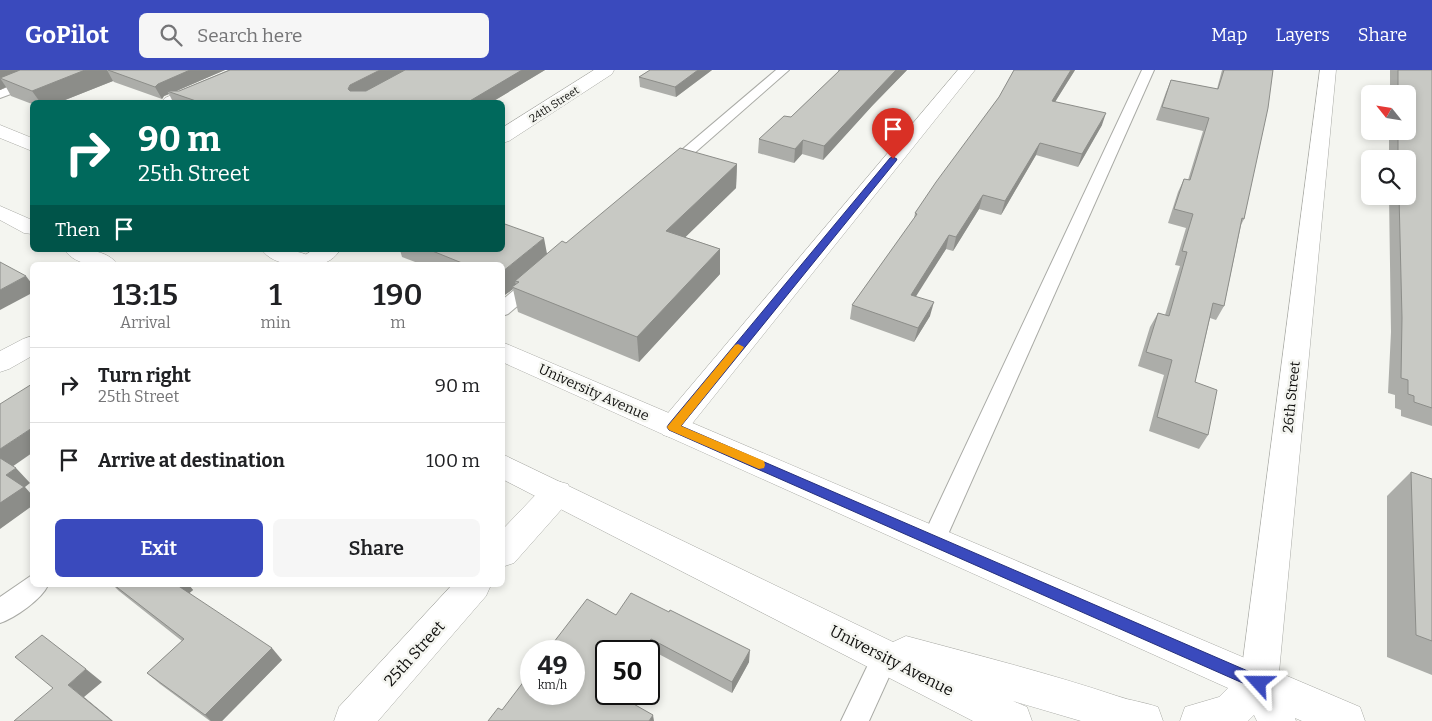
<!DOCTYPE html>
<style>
body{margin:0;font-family:Bitter,serif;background:#f6f6f6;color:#202124;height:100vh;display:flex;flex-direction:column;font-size:19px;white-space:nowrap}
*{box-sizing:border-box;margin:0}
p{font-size:16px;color:#757577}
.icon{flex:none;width:28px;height:28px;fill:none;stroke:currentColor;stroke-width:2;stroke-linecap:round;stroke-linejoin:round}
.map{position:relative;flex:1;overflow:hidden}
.sheet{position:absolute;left:30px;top:192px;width:475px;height:325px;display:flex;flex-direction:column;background:#fff;border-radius:8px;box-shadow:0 2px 8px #0003}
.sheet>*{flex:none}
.banner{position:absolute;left:30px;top:30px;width:475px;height:152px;border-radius:8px;box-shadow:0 2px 8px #0003;background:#00695c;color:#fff;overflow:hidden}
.needle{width:32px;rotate:300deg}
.fabs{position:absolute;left:1361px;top:15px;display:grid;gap:10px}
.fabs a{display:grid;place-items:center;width:55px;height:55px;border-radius:8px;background:#fff;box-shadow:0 2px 8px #0003;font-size:25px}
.speed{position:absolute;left:520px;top:570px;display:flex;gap:10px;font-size:25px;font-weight:700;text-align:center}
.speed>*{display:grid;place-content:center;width:65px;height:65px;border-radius:50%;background:#fff;box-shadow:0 2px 8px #0003;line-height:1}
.speed small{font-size:12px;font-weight:400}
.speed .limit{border:2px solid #111;border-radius:8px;background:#fff;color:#111}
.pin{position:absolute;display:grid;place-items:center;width:42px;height:42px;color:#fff;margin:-51px -21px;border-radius:50% 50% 50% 0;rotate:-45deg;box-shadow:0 0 5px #0007}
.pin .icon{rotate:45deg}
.me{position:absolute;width:55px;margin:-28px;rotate:294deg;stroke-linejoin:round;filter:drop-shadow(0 0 4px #0008)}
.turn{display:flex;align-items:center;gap:18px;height:105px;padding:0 25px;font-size:22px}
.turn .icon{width:65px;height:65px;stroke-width:2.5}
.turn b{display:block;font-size:35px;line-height:42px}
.then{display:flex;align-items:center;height:48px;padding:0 25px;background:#0003;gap:10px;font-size:19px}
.eta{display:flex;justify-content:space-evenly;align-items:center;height:85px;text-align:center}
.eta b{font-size:30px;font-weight:600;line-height:35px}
.action{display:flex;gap:10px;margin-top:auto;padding:10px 25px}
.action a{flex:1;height:58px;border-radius:8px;background:#3a4abd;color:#fff;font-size:20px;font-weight:600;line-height:58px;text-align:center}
.action a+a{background:#f6f6f6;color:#202124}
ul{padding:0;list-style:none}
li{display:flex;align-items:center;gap:15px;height:75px;padding:0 25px;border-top:1px solid #e0e0e0}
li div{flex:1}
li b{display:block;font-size:19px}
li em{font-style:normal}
header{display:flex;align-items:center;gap:30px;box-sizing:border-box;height:70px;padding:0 25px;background:#3a4abd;color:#fff}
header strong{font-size:24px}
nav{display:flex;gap:28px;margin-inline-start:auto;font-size:18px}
.search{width:350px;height:45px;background:#f6f6f6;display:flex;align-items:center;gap:12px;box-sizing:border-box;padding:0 18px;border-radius:8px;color:#757577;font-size:19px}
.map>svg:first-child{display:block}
</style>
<header>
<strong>GoPilot</strong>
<div class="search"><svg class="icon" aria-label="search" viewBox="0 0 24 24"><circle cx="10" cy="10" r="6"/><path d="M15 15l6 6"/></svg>Search here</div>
<nav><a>Map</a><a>Layers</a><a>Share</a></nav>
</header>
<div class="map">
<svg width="1432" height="651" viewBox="0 0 1432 651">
<rect width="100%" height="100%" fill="#f4f5f0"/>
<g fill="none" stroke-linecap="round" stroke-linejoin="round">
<defs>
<g id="lane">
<path d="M 52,0 L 69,0 L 67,3 L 0,28 L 0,20 Z"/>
<path d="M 776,0 L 789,0 L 674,101 L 664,101 L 662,98 L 664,95 Z"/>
<path d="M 1142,0 L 1154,0 L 945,471 L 941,478 L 933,481 L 925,478 L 921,471 Z"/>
<path d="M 535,207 L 541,208 L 544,212 L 541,216 L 508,244 L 502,246 L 502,230 L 529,208 Z"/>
<path d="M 32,505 L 32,515 L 48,515 C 42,529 15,548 0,553 L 0,527 Z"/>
<path d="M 885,575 L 894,578 L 898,587 L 869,651 L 841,651 L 876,578 Z"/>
</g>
<g id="street">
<path d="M 230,0 L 252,0 L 250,4 L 185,32 L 162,32 L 165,28 Z"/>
<path d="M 594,0 L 614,0 L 612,4 L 509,71 L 502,73 L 502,58 Z"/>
<path d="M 958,0 L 975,0 L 683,365 L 673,368 L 663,365 L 659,357 L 663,349 Z"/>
<path d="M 1320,0 L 1336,0 L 1278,613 L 1272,626 L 1259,631 L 1246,626 L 1240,613 Z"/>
<path d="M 313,180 L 340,180 C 329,197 314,195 296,195 L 299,189 Z"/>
<path d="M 32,266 L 32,286 L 9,299 L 0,302 L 0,281 L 23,269 Z"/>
<path d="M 557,411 L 568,414 L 572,423 L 568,432 L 514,493 L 502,497 L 502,460 L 546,414 Z"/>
<path d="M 452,515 L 491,515 L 486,526 L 378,651 L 334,651 L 339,637 Z"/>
</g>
<g id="secondary">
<path d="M 0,55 L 32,68 L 32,81 L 0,68 Z"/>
<path d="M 0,136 L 32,150 L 32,164 L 24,163 L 0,150 Z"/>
<path d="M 65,180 C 83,180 106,178 118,195 C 99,195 76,197 65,180 Z"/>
<path d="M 262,180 C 280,180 308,178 320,195 C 301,195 274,197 262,180 Z"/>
<path d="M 502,272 L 1360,637 L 1365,651 L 1302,651 L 1295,648 L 1296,651 L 1257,651 L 1254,645 L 1248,651 L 1180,651 L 1185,637 L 1219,627 L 1228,618 L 502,292 Z"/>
<path d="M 502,384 L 893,572 L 906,566 C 977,585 1048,603 1117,626 C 1131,631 1144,632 1158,637 L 1163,651 L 1081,651 L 1013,631 L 1027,637 L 1032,651 L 973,651 L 502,409 Z"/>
</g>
</defs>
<use href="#lane" stroke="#a9aaa5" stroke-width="2"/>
<use href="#street" stroke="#a9aaa5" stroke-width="1"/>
<use href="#secondary" stroke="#a9aaa5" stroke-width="1"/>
<use href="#lane" fill="#fff" fill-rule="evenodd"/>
<use href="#street" fill="#fff" fill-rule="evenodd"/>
<use href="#secondary" fill="#fff" fill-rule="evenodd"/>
</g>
<g fill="#acada9">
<path d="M 0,0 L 225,0 L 176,21 L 179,21 L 230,0 L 545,0 L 492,32 L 173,32 L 169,24 L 164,26 L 162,29 L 114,12 L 113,11 L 60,32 L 32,32 L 32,34 L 11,26 L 6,17 L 0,20 Z"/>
<path d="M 650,0 L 712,0 L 676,27 L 640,17 L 639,7 Z"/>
<path d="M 838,0 L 907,0 L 872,36 L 823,90 L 802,84 L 794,93 L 758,83 L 759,69 L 791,47 L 838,2 Z"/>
<path d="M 1014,0 L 1075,0 L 1055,32 L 1102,55 L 1078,97 L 1036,85 L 1001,145 L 979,139 L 953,181 L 946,179 L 915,226 L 930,246 L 914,272 L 850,249 L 852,235 L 914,149 L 915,143 L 999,27 Z"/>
<path d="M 1222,0 L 1273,0 L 1244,149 L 1241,155 L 1224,236 L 1216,250 L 1210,248 L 1195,312 L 1208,365 L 1199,379 L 1149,361 L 1164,305 L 1138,296 L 1150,257 L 1158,243 L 1165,245 L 1180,196 L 1175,195 L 1186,158 L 1168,153 L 1178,122 L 1184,109 L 1188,110 L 1203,61 L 1156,50 L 1166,22 L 1171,10 L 1217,19 Z"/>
<path d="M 1390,0 L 1432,0 L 1432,356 L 1401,346 L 1401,340 L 1395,338 L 1395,325 L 1388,323 L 1391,262 L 1389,126 L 1408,126 L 1408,89 L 1389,89 L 1389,61 L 1408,61 L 1408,24 L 1390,24 Z"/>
<path d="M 737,94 L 736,118 L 685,167 L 720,179 L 720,204 L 639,292 L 518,242 L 513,219 L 502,227 L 502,195 L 423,195 L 402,187 L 400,180 L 502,180 L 547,184 L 566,173 Z"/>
<path d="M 1411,402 L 1432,409 L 1432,605 L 1387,587 L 1387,426 Z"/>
<path d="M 113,515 L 189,515 L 193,520 L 189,523 L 282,590 L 222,651 L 210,651 L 160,614 L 147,603 L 182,571 L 119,521 Z"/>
<path d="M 616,545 L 749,592 L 732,623 L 653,581 L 649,587 L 649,581 L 606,624 L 625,624 L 622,628 L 502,640 Z"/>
</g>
<g fill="#8c8d89">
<path d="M 0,0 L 47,0 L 0,8 Z"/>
<path d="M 85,0 L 107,0 L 113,11 L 60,32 L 40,32 L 32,21 Z"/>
<path d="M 190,0 L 225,0 L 172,23 L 167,21 L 169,24 L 164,26 L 162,29 L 155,17 L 158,14 Z"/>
<path d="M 380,0 L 409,0 L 354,27 L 348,19 L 350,15 Z"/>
<path d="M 522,0 L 545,0 L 492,32 L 468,32 Z"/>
<path d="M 698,0 L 712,0 L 676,27 L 675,17 Z"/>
<path d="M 896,0 L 907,0 L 872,36 L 823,90 L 824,76 Z"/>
<path d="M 1071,0 L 1075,0 L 1048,43 L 1052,31 Z"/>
<path d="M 0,8 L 6,17 L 0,20 Z"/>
<path d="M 1106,43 L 1102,55 L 1078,97 L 1082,84 Z"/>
<path d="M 803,70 L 802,84 L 794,93 L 795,79 Z"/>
<path d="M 1040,73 L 1036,85 L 1001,145 L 1005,131 Z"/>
<path d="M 737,94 L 736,118 L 667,185 L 666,161 Z"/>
<path d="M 983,125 L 979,139 L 953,181 L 956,167 Z"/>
<path d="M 949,165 L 946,179 L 908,239 L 911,225 Z"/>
<path d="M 544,168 L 548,189 L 519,212 L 515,211 L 516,215 L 512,217 L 513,219 L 502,227 L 502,202 Z"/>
<path d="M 720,179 L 720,204 L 639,292 L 637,267 Z"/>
<path d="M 26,206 L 32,214 L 32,223 L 0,240 L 0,220 Z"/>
<path d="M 934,232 L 930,246 L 914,272 L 918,258 Z"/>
<path d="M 32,358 L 32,383 L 9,399 L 0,390 L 0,379 Z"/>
<path d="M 16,398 L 30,413 L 25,417 L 32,425 L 32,436 L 0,459 L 0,433 L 6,405 Z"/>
<path d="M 176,515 L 189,515 L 193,520 L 186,526 Z"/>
<path d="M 651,569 L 653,581 L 649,587 L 649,581 L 643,581 Z"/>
<path d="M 272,578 L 282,590 L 222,651 L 211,651 L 205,645 Z"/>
<path d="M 750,580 L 749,592 L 732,623 L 732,612 Z"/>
<path d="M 86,599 L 102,612 L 84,627 L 113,651 L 112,651 L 68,615 Z"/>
<path d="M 615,624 L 625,624 L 618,635 Z"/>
<path d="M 653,645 L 654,651 L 649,651 Z"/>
</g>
<g fill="#c8c9c4" stroke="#8c8d89">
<path d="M 20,0 L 85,0 L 32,21 L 0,8 Z"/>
<path d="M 108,0 L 190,0 L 158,14 L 155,17 Z"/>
<path d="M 230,0 L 380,0 L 350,15 L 348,19 L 350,21 L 366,21 L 405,0 L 522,0 L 468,32 L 199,32 L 167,21 L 179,21 Z"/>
<path d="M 650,0 L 698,0 L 675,17 L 639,7 Z"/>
<path d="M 840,0 L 896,0 L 824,76 L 803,70 L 795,79 L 759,69 L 784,46 L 791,47 Z"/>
<path d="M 1014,0 L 1071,0 L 1052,31 L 1106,43 L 1082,84 L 1040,73 L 1005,131 L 983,125 L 956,167 L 949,165 L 911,225 L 934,232 L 918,258 L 852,235 L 917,144 L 915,143 L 936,112 L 999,27 Z"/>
<path d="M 1224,0 L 1273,0 L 1268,38 L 1244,149 L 1242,148 L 1224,236 L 1213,233 L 1195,312 L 1217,320 L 1208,365 L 1157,347 L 1172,290 L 1146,282 L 1158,243 L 1169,246 L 1187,182 L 1182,181 L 1193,144 L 1174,139 L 1184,109 L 1190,110 L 1209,48 L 1162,37 L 1171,10 L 1218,19 Z"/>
<path d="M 1398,0 L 1432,0 L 1432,338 L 1414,332 L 1414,326 L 1408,324 L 1408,310 L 1401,308 L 1402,248 L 1399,126 L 1408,126 L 1408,89 L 1398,89 L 1398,61 L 1408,61 L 1408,24 L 1398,24 Z"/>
<path d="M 680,78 L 737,94 L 666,161 L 720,179 L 637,267 L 512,217 L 519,212 L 515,211 L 562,171 L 566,173 Z"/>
<path d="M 502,153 L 544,168 L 502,202 L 502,195 L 467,195 L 430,180 L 502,180 Z"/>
<path d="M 0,192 L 26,206 L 0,220 Z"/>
<path d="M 32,314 L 32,358 L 0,379 L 0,334 Z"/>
<path d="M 0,388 L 16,398 L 6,405 L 24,417 L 0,433 Z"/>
<path d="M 1411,402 L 1432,409 L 1432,571 L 1416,565 Z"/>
<path d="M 114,515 L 177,515 L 272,578 L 205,645 L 147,603 L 184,569 Z"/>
<path d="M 631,523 L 669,542 L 670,540 L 750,580 L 732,612 L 651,569 L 643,581 L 606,581 L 606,624 L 616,624 L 653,645 L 649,651 L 488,651 L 498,638 L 502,640 L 531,602 L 531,624 L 574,624 L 574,581 L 547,581 L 587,529 L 616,545 Z"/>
<path d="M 42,565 L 86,599 L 68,615 L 112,651 L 14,651 L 53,618 L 15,587 Z"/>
</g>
<path fill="#3a4abd" stroke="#26307b" d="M 893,87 L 897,89 L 896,91 L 681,356 L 1264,608 L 1267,613 L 1264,618 L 1259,620 L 1254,618 L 669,360 L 667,357 L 669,354 L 890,88 Z"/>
<path fill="#f59e0b" d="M 738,274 L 744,277 L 742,280 L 681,356 L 764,391 L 765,395 L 764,398 L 759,399 L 669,360 L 667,357 L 735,275 Z"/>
<g text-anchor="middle" stroke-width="5" stroke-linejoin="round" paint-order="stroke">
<g font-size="11" fill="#0f0f0d" stroke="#f4f5f0">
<text transform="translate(554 34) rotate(-33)" y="4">24th Street</text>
</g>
<g font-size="14" fill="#0f0f0d" stroke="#f4f5f0">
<text transform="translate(594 322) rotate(24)" y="5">University Avenue</text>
<text transform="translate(1291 327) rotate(-84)" y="5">26th Street</text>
</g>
<g font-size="16" fill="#0f0f0d" stroke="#f4f5f0">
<text transform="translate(414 583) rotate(-48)" y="6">25th Street</text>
<text transform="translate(892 590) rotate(27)" y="6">University Avenue</text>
</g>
</g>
</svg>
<div class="fabs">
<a><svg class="needle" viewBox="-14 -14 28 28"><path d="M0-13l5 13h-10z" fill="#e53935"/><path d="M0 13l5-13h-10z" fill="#757577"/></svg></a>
<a><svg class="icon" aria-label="search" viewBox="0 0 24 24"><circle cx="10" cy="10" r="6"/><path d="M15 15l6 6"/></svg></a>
</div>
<div class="speed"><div>49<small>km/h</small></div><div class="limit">50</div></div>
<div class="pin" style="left:893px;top:89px;background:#d93025"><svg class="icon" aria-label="arrive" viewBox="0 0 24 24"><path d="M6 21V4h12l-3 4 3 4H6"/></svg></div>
<svg class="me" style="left:1259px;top:613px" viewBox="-20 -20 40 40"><path d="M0-17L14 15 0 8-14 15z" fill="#3a4abd" stroke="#fff" stroke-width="4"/></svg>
<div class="banner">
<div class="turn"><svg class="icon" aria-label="right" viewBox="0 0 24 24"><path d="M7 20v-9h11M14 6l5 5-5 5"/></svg><div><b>90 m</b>25th Street</div></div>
<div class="then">Then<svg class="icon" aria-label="arrive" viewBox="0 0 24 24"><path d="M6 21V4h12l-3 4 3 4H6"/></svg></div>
</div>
<section class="sheet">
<div class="eta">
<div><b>13:15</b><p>Arrival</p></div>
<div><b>1</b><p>min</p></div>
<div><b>190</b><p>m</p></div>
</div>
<ul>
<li><svg class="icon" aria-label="right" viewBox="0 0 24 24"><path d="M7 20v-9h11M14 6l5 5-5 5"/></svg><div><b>Turn right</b><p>25th Street</p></div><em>90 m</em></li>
<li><svg class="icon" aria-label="arrive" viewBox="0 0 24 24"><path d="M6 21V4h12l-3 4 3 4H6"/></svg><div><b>Arrive at destination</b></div><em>100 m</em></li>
</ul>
<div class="action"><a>Exit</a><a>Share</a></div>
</section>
</div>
